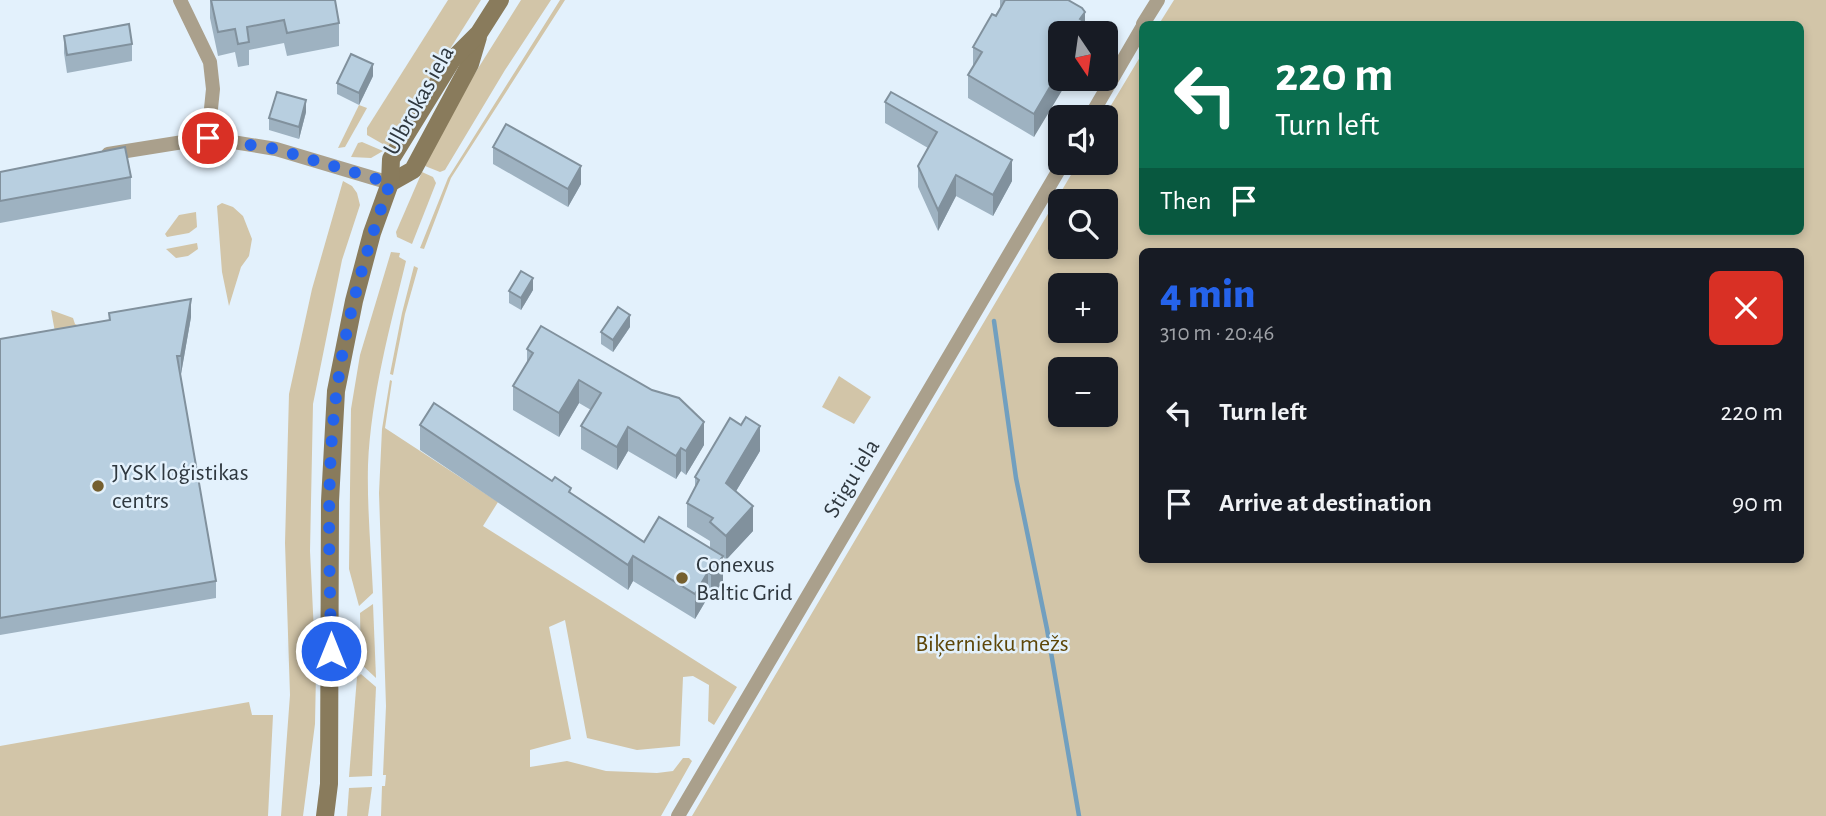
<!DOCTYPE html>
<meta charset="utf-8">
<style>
body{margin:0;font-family:"Alegreya Sans",sans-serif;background:#242831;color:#f1f3f6;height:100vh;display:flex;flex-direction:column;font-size:26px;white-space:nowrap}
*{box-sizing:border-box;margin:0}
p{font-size:23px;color:#9ea1a6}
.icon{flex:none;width:38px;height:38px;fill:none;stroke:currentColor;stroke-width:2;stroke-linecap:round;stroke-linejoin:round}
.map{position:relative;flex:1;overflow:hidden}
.side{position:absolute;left:1139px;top:248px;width:665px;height:315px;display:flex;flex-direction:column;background:#171b24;border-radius:10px;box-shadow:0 4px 10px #0003}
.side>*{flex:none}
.hud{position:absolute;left:1139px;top:21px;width:665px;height:214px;border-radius:10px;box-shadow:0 4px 10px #0003;background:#0b6e4f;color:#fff;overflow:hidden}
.needle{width:46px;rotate:167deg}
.tools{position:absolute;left:1048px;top:21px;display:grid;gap:14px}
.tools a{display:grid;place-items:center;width:70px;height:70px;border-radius:10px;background:#171b24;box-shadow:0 4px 10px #0003;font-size:35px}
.pin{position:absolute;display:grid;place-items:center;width:60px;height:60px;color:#fff;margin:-30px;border:4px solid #fff;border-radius:50%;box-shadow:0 2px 7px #0007}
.me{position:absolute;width:77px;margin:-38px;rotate:0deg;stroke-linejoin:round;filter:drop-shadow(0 0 5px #0008)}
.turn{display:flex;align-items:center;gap:24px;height:147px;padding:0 21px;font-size:32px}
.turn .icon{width:91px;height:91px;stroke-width:2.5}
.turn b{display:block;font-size:49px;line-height:60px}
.then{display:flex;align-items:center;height:66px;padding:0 21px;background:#0003;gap:14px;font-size:26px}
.round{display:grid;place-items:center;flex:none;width:74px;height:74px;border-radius:10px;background:#242831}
.head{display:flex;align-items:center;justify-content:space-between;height:119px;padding:0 21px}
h1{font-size:42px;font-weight:800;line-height:52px;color:#2563eb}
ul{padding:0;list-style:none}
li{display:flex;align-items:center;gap:21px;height:91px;padding:0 21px}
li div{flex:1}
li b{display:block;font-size:26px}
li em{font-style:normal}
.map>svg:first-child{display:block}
</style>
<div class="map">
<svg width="1826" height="816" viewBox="0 0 1826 816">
<rect width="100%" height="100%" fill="#e3f1fc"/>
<g fill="#d2c5a8" fill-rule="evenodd">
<path d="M 448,0 L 481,0 L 388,147 L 367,135 L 367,128 Z"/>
<path d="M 521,0 L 551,0 L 505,70 L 445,170 L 440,172 L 425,166 L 460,97 Z"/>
<path d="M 560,0 L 565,0 L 451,178 L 424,249 L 420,248 L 448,178 Z"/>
<path d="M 1174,0 L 1826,0 L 1826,816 L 692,816 L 1078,163 L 1106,163 L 1104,117 L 1143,52 L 1143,231 L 1801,231 L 1801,24 L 1159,24 ZM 1060,201 L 1106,201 L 1106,247 L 1060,247 ZM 1143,252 L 1801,252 L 1801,560 L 1143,560 ZM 1060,285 L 1106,285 L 1106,331 L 1060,331 ZM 1060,369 L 1106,369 L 1106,415 L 1060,415 Z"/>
<path d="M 359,105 L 367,108 L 345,147 L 338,148 Z"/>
<path d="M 362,142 L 383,151 L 371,158 L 351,157 L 358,143 Z"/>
<path d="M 422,172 L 433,177 L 436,183 L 412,244 L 397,237 L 396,232 Z"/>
<path d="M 343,181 L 352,186 L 357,193 L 360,205 L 342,260 L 313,404 L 310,551 L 316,673 L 315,724 L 303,816 L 281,816 L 290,695 L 285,543 L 289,394 L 312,289 Z"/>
<path d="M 222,203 L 233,207 L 243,216 L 252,239 L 249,256 L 241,267 L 229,306 L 222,272 L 217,206 Z"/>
<path d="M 196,212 L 197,227 L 189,233 L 167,237 L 165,234 L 179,215 Z"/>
<path d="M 197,243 L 198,249 L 188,256 L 176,258 L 166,249 Z"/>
<path d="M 391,252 L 400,253 L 399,257 L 406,261 C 390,327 371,396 368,465 C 367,507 371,551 373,593 L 359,606 L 349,569 L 351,409 L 360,355 Z"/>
<path d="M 414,266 L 418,268 L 405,314 L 393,375 L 390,374 L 402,313 Z"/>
<path d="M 51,310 L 73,318 L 75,324 L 79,326 L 57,343 Z"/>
<path d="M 839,376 L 871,397 L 854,424 L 822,407 Z"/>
<path d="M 390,380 L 392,381 L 385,428 L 498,502 L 483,526 L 737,687 L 714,725 L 708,721 L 709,685 L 693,676 L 683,677 L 680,746 L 637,750 L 587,738 L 565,620 L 549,627 L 571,739 L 530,750 L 530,767 L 567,761 L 606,771 L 657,773 L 673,771 L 683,758 L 689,758 L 692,761 L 661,816 L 381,816 L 382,786 L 385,786 L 386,775 L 383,775 L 386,706 L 379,493 L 382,429 Z"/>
<path d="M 373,604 L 376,678 L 361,664 L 360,613 Z"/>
<path d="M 361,674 L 376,687 L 372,776 L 349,777 L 357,677 Z"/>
<path d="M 249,702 L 252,715 L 273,715 L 268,816 L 0,816 L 0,746 Z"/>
<path d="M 372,787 L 368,816 L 347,816 L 349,788 Z"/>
</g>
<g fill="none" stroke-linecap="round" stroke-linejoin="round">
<path stroke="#719fbf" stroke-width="4.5" d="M 994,321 L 1016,478 L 1047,629 L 1079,816"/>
<g stroke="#aaa08c" stroke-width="14">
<path d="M 180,0 L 210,62 L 213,89 L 208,138"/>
<path d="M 1143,24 L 1158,0"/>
<path d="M 1090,117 L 1143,26"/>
<path d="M 108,154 L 208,138 L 276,149 L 390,183"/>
<path d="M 678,816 L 1063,163"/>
</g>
<g stroke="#897b5c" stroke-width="18">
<path d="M 390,183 L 413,170 L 470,64 L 478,37"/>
<path d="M 325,816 L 329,784 L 330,501 L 336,391 L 354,301 L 372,233 L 390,183 L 391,159 L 452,60 L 479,33 L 500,0"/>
</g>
</g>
<g fill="#9eb2c1">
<path d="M 210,0 L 335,0 L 339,23 L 339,46 L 287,56 L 284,43 L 249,50 L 249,65 L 238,67 L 235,52 L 218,56 L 210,18 Z"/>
<path d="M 1000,0 L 1068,0 L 1095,33 L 1060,33 L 1034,137 L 968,98 L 968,75 L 973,66 L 973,47 L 1000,8 Z"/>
<path d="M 64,36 L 132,44 L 132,61 L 67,73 L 64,53 Z"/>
<path d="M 373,76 L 359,105 L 337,94 L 337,83 Z"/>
<path d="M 891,92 L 1012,181 L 993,216 L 956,196 L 938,231 L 918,187 L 918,166 L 928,148 L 885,123 L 885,102 Z"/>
<path d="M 306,112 L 299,139 L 269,130 L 269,118 Z"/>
<path d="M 493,147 L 581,184 L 568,207 L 493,164 Z"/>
<path d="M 0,172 L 131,177 L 131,199 L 0,223 Z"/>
<path d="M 533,290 L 521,310 L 509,303 L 509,291 Z"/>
<path d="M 109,313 L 191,317 L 181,374 L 180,374 L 216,581 L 216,598 L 0,635 L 0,339 L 109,320 Z"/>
<path d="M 630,327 L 613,352 L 601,344 L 601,332 Z"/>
<path d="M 527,349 L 704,445 L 686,475 L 681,471 L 676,479 L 628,451 L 617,470 L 581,449 L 581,426 L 591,410 L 579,403 L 559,437 L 513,410 L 513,386 L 527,362 Z"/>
<path d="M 420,425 L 644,542 L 714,551 L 710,547 L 710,541 L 687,527 L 687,503 L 695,488 L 695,477 L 760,451 L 736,491 L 753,531 L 726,560 L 723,557 L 723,581 L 711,599 L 708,597 L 695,619 L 633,581 L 628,590 L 420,450 Z"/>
</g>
<g fill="#81919d">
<path d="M 1085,12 L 1085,33 L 1080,19 Z"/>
<path d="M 373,64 L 373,76 L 359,105 L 359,93 Z"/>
<path d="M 1060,70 L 1060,79 L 1069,79 L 1034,137 L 1034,114 Z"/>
<path d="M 306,100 L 306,112 L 299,139 L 299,127 Z"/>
<path d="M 1012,160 L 1012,181 L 993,216 L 993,195 Z"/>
<path d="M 581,166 L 581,184 L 568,207 L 568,189 Z"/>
<path d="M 956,175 L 956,196 L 938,231 L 938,210 Z"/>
<path d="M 533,278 L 533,290 L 521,310 L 521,298 Z"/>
<path d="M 191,299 L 191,317 L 181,374 L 181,356 Z"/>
<path d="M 630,315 L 630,327 L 613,352 L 613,340 Z"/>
<path d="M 579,380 L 579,403 L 559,437 L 559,413 Z"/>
<path d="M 704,422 L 704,445 L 686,475 L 686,451 Z"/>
<path d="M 760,426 L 760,451 L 726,508 L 726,483 Z"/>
<path d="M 628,427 L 628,451 L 617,470 L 617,447 Z"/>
<path d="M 681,448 L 681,471 L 676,479 L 676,456 Z"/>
<path d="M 753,506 L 753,531 L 726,560 L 726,536 Z"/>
<path d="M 633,556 L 633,581 L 628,590 L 628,565 Z"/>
<path d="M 723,556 L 723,581 L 711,599 L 711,574 Z"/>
<path d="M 708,572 L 708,597 L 695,619 L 695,594 Z"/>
</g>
<g fill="#b8cfe0" stroke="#81919d" stroke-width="2">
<path d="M 211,0 L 335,0 L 339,23 L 287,33 L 284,20 L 247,27 L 249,42 L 238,44 L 235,29 L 218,32 Z"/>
<path d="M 1005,0 L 1068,0 L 1082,8 L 1085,12 L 1080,19 L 1095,28 L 1091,33 L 1060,33 L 1060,70 L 1034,114 L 968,75 L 982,52 L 973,47 L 992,14 L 996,16 Z"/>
<path d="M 129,24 L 132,44 L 67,55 L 64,36 Z"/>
<path d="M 351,54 L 373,64 L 359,93 L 337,83 Z"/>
<path d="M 277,92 L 306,100 L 299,127 L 269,118 Z"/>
<path d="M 891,92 L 1012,160 L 993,195 L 956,175 L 938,210 L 918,166 L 937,132 L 885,102 Z"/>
<path d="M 506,124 L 581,166 L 568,189 L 493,147 Z"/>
<path d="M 125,147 L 131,177 L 0,201 L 0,172 Z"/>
<path d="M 521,271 L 533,278 L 521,298 L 509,291 Z"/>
<path d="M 191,299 L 181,356 L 177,356 L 216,581 L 0,618 L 0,339 L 110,320 L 109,313 Z"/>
<path d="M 618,307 L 630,315 L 613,340 L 601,332 Z"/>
<path d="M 541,326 L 652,390 L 679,398 L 704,422 L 686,451 L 681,448 L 676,456 L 628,427 L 617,447 L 581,426 L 601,393 L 579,380 L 559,413 L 513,386 L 533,353 L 527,349 Z"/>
<path d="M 434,403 L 552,481 L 555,477 L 571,488 L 569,492 L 644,542 L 659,517 L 723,556 L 711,574 L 708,572 L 695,594 L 633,556 L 628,565 L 420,425 Z"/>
<path d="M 746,417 L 760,426 L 726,483 L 753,506 L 726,536 L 710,522 L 713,518 L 687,503 L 699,480 L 695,477 L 730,418 L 741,425 Z"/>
</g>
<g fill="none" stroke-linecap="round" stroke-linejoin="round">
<path stroke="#2563eb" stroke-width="12" stroke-dasharray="0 21.6" d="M 208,138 L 276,149 L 390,183 C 366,250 346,319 337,389 C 325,475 330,564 331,651"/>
</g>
<g fill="#755f2f" stroke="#e3f1fc" stroke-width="2.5">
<circle cx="98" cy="486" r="7"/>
<circle cx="682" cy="578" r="7"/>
</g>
<g text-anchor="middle" stroke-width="5" stroke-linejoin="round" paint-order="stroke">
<g font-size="24" fill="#2f383f" stroke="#e3f1fc">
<text transform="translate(418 100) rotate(-61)" y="8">Ulbrokas iela</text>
<text transform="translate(851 478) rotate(-59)" y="8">Stigu iela</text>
</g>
<g font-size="24" fill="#2f383f" stroke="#e3f1fc" text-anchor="start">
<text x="112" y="480">JYSK loģistikas<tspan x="112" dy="28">centrs</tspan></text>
<text x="696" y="572">Conexus<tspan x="696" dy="28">Baltic Grid</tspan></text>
</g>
<g font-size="24" fill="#5d4608" stroke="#e3f1fc">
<text x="992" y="651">Biķernieku mežs</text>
</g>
</g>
</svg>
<div class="tools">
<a><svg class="needle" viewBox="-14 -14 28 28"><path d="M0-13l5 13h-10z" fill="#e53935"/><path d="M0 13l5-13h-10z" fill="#9ea1a6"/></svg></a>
<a><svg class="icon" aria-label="sound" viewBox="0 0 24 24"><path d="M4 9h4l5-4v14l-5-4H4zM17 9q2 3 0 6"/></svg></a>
<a><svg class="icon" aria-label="search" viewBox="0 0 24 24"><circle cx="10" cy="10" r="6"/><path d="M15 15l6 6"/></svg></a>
<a>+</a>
<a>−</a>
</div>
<div class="pin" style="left:208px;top:138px;background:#d93025"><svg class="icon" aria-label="arrive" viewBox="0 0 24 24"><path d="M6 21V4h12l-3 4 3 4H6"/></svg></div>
<svg class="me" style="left:331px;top:651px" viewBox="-20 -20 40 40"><circle r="17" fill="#2563eb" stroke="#fff" stroke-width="3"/><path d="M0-11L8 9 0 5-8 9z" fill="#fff"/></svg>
<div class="hud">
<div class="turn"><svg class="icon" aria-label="left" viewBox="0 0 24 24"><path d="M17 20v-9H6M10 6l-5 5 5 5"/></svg><div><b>220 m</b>Turn left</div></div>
<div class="then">Then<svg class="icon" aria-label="arrive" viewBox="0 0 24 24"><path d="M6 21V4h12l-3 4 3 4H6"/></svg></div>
</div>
<section class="side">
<div class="head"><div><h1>4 min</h1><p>310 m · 20:46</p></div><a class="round" style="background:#d93025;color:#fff"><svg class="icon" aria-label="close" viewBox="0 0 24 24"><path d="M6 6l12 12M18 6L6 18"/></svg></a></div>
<ul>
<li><svg class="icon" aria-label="left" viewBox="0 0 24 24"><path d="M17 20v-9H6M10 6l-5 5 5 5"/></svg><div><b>Turn left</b></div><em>220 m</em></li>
<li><svg class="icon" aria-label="arrive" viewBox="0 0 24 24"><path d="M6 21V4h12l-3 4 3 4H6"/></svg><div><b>Arrive at destination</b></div><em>90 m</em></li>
</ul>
</section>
</div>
